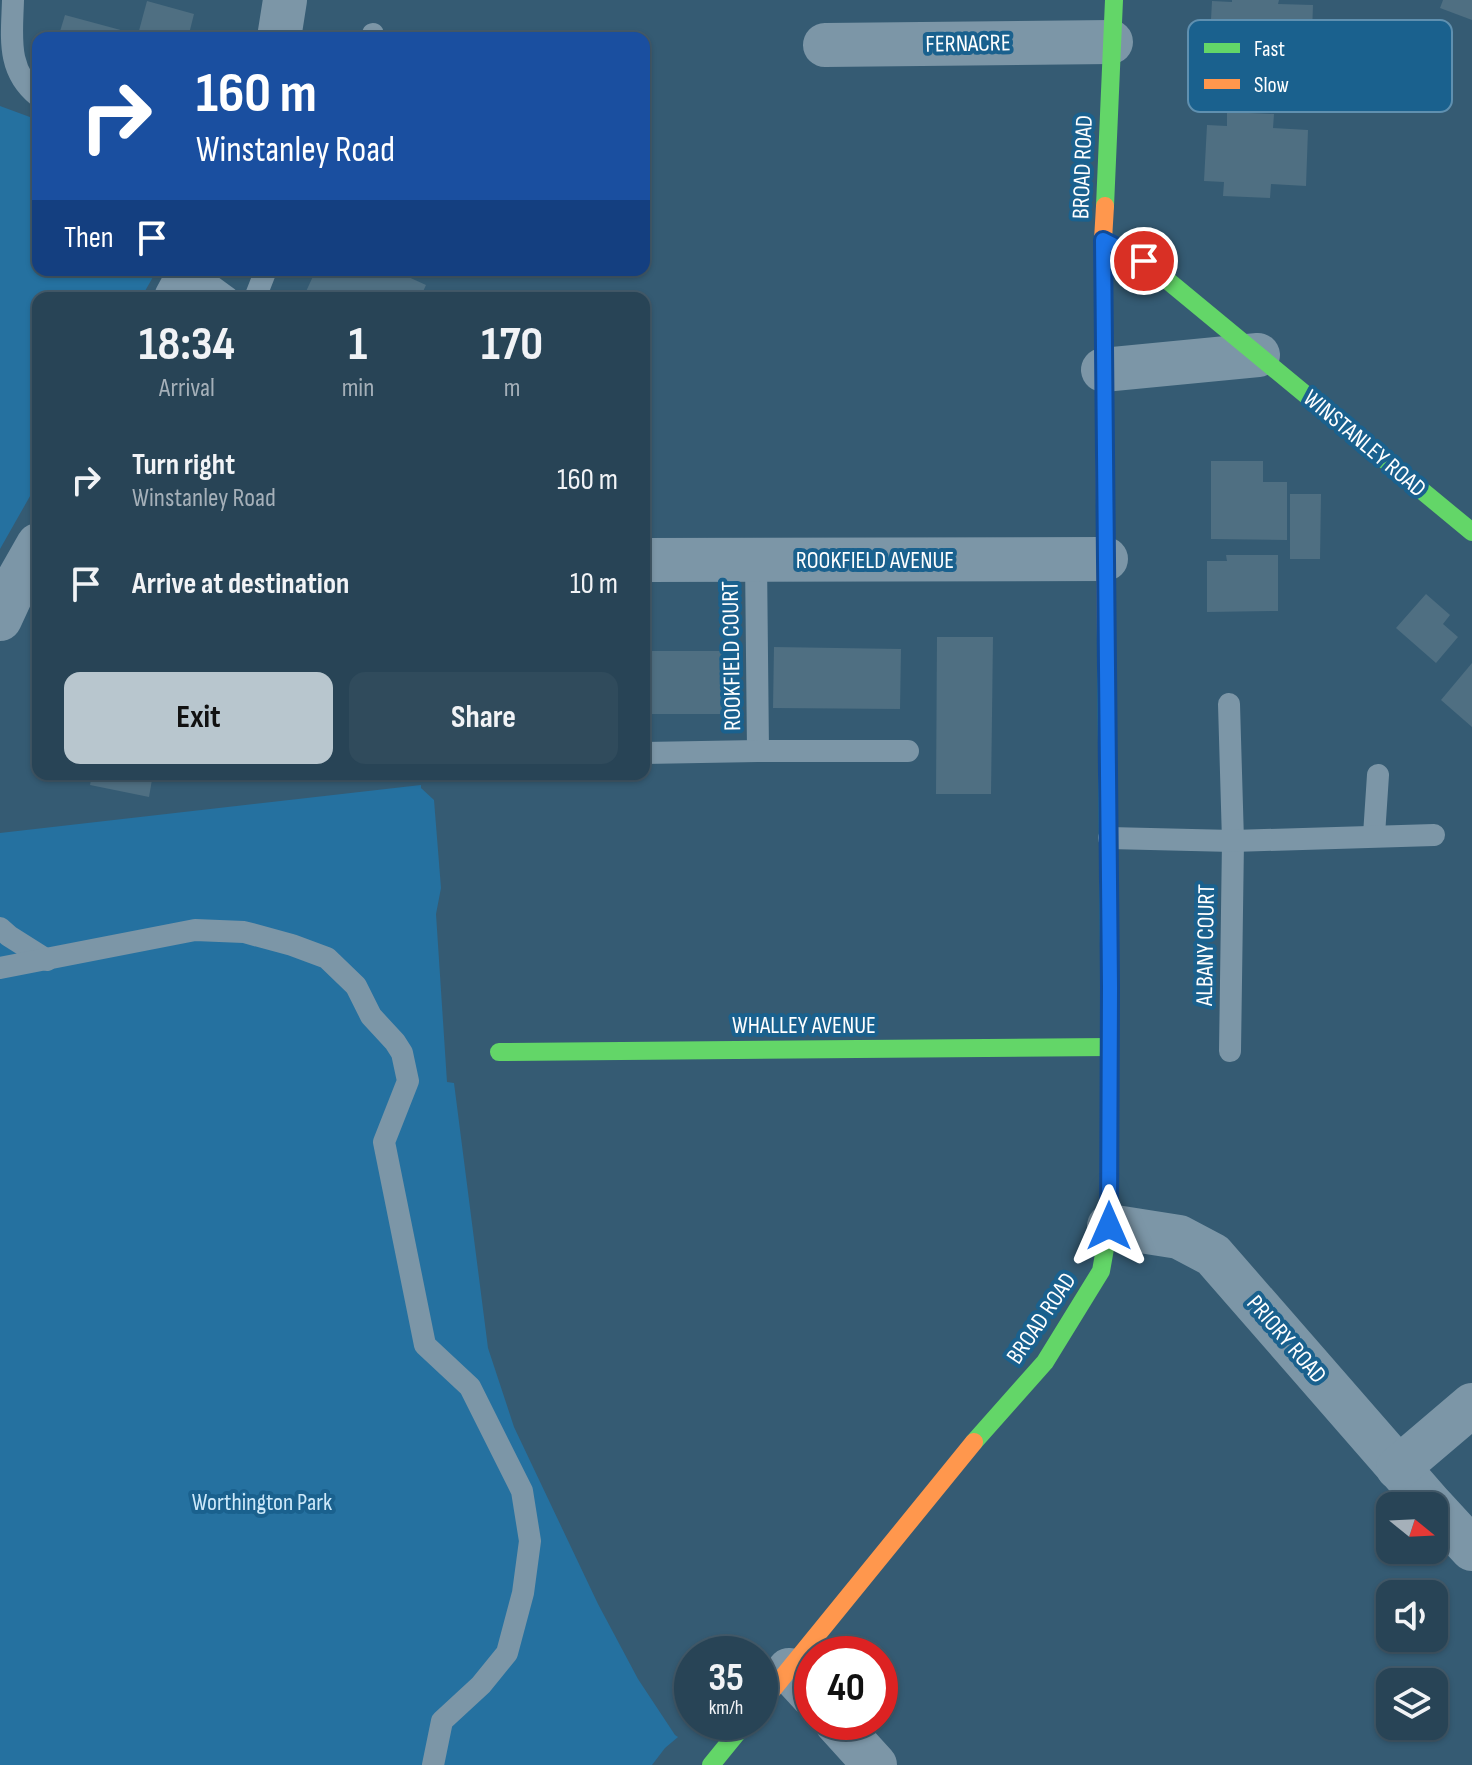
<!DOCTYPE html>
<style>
body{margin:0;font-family:"Sofia Sans Condensed",sans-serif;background:#304b5c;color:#f1f3f6;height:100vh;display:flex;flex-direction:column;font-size:30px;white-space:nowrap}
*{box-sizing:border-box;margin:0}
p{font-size:26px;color:#a5b0b9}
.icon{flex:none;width:44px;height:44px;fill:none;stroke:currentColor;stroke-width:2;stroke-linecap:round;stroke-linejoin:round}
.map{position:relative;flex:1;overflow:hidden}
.side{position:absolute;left:32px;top:292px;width:618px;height:488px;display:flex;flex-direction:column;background:#284456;border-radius:16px;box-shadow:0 2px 6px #0004,0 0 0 2px #445c6c}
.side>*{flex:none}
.top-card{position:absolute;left:32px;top:32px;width:618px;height:244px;border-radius:16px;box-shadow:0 2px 6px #0004,0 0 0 2px #445c6c;background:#1a4fa0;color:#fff;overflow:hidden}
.needle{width:52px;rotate:108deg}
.controls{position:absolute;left:1376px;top:1492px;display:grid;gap:16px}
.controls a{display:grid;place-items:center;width:72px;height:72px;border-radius:16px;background:#284456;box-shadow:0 2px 6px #0004,0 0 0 2px #445c6c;font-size:40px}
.speed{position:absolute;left:674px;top:1636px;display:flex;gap:16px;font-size:40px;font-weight:700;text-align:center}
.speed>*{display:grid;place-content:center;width:104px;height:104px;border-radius:50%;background:#284456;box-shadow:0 2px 6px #0004,0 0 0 2px #445c6c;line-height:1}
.speed small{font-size:20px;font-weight:400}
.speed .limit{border:12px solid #d22;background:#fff;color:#111}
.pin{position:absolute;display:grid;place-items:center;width:68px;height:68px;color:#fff;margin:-34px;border:4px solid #fff;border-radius:50%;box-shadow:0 2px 8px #0007}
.me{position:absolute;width:88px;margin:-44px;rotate:0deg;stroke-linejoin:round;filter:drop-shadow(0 0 6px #0008)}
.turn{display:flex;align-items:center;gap:28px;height:168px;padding:0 32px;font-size:36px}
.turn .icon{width:104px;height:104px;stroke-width:2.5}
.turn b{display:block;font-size:56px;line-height:68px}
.then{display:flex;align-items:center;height:76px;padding:0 32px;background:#0003;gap:16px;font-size:30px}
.eta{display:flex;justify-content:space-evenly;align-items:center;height:136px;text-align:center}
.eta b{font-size:48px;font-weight:700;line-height:56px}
.cta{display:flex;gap:16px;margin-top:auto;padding:16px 32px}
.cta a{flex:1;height:92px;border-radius:16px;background:#b8c6ce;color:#111;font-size:32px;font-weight:700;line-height:92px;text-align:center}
.cta a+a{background:#304b5c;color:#f1f3f6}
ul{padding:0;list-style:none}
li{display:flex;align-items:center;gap:24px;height:104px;padding:0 32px}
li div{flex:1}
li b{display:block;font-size:30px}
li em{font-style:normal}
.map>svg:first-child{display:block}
</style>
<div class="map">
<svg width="1472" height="1765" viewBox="0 0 1472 1765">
<rect width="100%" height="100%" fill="#355b73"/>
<g fill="#2571a0">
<path d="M 0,106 L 38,120 L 38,270 L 157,270 L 141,298 L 38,298 L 38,482 L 0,549 Z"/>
<path d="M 421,785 L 421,788 L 434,800 L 441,888 L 436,914 L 447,1082 L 454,1083 L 488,1348 L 514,1427 L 598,1604 L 638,1679 L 675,1735 L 678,1737 L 665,1748 L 652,1765 L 0,1765 L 0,833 Z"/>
</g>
<g fill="#4f6f82">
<path d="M 1232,0 L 1279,0 L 1278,4 L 1313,5 L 1311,62 L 1276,60 L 1275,74 L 1229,72 L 1229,58 L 1209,57 L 1212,1 L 1232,2 Z"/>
<path d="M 1443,0 L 1472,0 L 1472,20 L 1440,8 Z"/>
<path d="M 147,1 L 194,14 L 188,38 L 137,38 Z"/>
<path d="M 65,15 L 128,32 L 126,38 L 58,38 Z"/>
<path d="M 1227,112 L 1274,114 L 1273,128 L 1308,130 L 1306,186 L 1271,184 L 1270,198 L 1223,196 L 1224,182 L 1204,181 L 1207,125 L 1227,126 Z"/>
<path d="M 324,270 L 393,270 L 426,285 L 420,298 L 303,298 L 315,272 L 322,275 Z"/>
<path d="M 1211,461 L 1263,461 L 1263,482 L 1287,482 L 1287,540 L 1211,539 Z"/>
<path d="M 1290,494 L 1321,494 L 1320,559 L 1290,559 Z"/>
<path d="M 1226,555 L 1278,555 L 1278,611 L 1207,612 L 1207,561 L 1227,561 Z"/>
<path d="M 1426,594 L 1450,615 L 1443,624 L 1458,637 L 1436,663 L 1396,628 Z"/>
<path d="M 937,637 L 993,637 L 991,794 L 936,794 Z"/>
<path d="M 774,647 L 901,649 L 900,709 L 773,708 Z"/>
<path d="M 644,651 L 733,651 L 734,714 L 644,714 Z"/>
<path d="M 1472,663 L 1472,727 L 1441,700 Z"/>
<path d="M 92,774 L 153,774 L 149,797 L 90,785 Z"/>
<path d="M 153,774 L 178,774 L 176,780 L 153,775 Z"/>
</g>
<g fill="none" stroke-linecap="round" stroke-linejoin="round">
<g stroke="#7c96a7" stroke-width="22">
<path d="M 13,0 C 12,37 6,70 38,96"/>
<path d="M 372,38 L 373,34"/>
<path d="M 191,271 L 228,298"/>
<path d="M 255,298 L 266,270"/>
<path d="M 756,560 L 758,751"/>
<path d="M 1229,704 L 1233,841 L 1230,1051"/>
<path d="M 644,753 L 758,751 L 908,751"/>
<path d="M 1374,835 L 1378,775"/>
<path d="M 1109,838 L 1233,841 L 1434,835"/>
<path d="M 0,928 L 9,936 L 47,960"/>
<path d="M 0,968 L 195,930 L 244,932 L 292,945 L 327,958 L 356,986 L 371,1016 L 395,1042 L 402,1053 L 408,1081 L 384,1142 L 425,1345 L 470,1387 L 522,1491 L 530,1541 L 523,1593 L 507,1653 L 481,1685 L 442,1721 L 433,1765"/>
</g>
<g stroke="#7c96a7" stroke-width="44">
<path d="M 279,38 L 285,0"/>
<path d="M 825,45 L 1111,42"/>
<path d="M 176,298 L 191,270"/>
<path d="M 1103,370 L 1258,355"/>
<path d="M 644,560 L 1106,559"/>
<path d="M 0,619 L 18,580 L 38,545"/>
<path d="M 1109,1226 L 1179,1237 L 1213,1255 L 1432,1506"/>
<path d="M 1398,1468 L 1472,1405"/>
<path d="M 1434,1508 L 1472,1549"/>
<path d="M 789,1670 L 812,1695"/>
<path d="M 836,1722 L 875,1765"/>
</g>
<g stroke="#63d668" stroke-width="18">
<path d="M 1105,206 L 1114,0"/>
<path d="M 1103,240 L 1144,261 L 1472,532"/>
<path d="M 499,1052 L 1110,1047"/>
<path d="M 974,1442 L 1045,1362 L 1101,1271 L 1109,1226 L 1110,1047 L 1106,640"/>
<path d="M 711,1765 L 746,1722"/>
</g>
<g stroke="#ff974d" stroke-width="18">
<path d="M 1105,206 L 1103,240 L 1106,640"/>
<path d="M 760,1705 L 974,1442"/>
</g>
</g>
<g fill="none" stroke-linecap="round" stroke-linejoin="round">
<defs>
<path id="route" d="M 1109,1226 L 1110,987 L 1103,240 L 1144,261"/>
</defs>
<use href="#route" stroke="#114b97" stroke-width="20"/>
<use href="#route" stroke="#1a73e8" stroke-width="14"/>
</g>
<g text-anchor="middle" stroke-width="8" stroke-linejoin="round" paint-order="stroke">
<g font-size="24" fill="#fff" stroke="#1a618e">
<text transform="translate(968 43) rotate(-1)" y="8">FERNACRE</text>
<text transform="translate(1082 167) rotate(-88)" y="8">BROAD ROAD</text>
<text transform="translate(1365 443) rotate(40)" y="8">WINSTANLEY ROAD</text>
<text x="875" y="568">ROOKFIELD AVENUE</text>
<text transform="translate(731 656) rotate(-91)" y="8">ROOKFIELD COURT</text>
<text transform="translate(1205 945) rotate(-89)" y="8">ALBANY COURT</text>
<text x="804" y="1033">WHALLEY AVENUE</text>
<text transform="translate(1041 1318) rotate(-56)" y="8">BROAD ROAD</text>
<text transform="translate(1287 1339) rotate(49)" y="8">PRIORY ROAD</text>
</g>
<g font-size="24" fill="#cde9fa" stroke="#1a618e">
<text x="262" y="1510">Worthington Park</text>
</g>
</g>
<rect x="1188" y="20" width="264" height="92" rx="12" fill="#1a618e" stroke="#5f90b0" stroke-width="2"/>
<rect x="1204" y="43" width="36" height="10" fill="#63d668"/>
<rect x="1204" y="79" width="36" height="10" fill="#ff974d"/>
<g font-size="22" fill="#fff">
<text x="1254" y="56">Fast</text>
<text x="1254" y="92">Slow</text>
</g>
</svg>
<div class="controls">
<a><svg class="needle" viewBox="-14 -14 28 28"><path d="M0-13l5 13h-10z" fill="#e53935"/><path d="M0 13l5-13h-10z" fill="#a5b0b9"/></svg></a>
<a><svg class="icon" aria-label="sound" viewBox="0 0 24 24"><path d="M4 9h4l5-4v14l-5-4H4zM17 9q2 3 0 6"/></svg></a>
<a><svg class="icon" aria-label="layers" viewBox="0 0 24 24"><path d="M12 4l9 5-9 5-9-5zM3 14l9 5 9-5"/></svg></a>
</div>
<div class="speed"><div>35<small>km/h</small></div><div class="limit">40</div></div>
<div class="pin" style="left:1144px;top:261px;background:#d93025"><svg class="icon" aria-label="arrive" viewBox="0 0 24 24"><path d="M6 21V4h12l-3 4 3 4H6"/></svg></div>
<svg class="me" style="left:1109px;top:1226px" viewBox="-20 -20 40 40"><path d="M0-17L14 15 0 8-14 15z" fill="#1a73e8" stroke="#fff" stroke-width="4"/></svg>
<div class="top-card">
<div class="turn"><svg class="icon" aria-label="right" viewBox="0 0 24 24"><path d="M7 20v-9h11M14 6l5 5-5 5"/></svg><div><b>160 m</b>Winstanley Road</div></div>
<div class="then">Then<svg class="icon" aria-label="arrive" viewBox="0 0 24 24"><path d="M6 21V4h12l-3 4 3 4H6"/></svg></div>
</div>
<section class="side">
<div class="eta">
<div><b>18:34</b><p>Arrival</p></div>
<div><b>1</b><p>min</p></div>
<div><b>170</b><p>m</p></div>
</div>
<ul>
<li><svg class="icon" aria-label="right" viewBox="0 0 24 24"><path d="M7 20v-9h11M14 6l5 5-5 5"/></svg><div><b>Turn right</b><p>Winstanley Road</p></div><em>160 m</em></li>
<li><svg class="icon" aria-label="arrive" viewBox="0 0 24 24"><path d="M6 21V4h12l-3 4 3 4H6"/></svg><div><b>Arrive at destination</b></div><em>10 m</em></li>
</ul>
<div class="cta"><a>Exit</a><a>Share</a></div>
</section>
</div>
